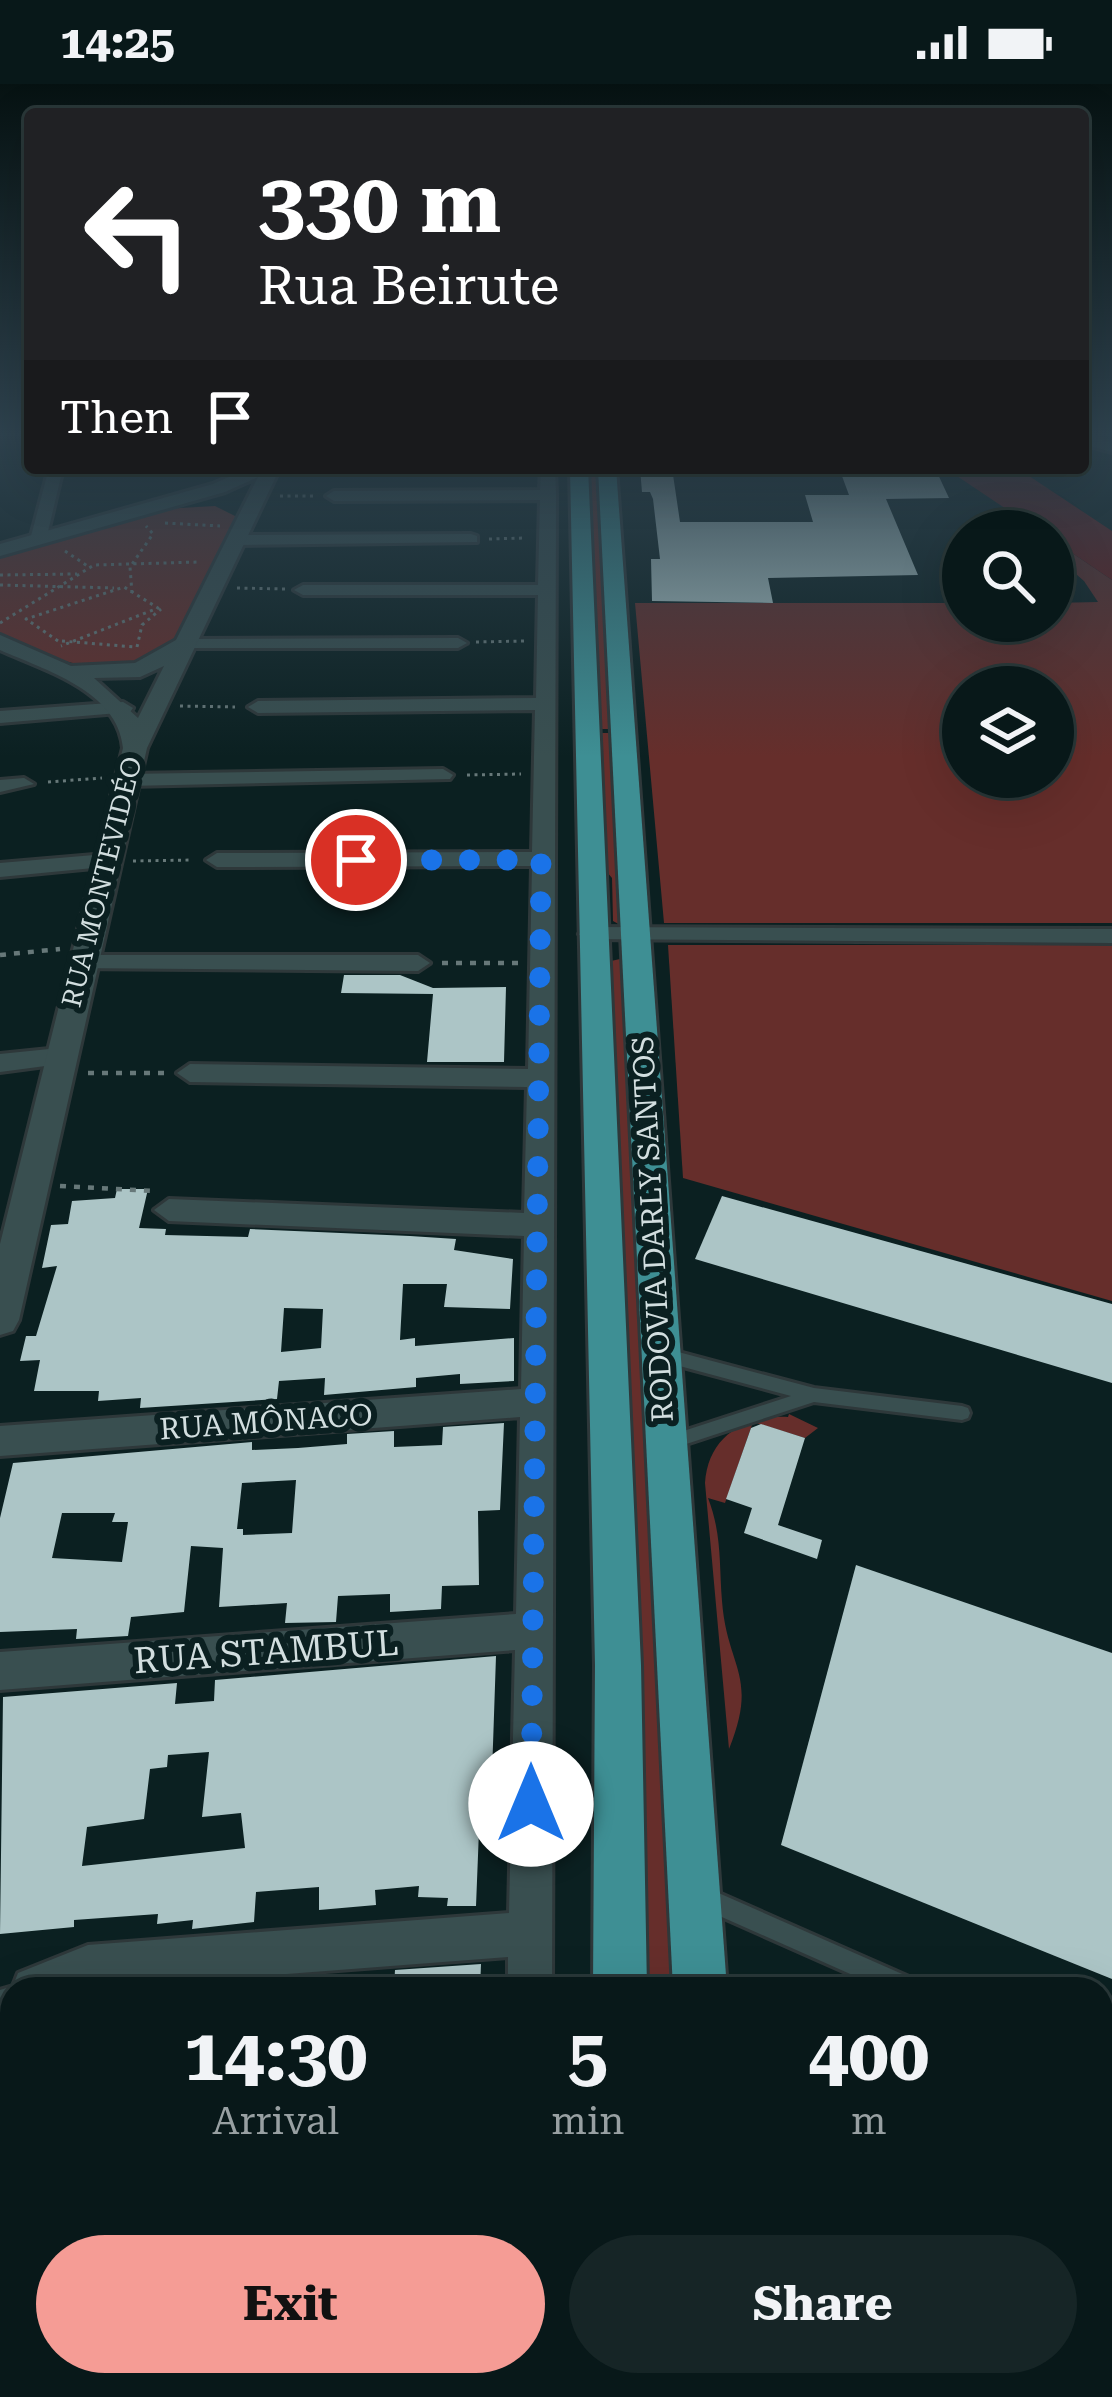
<!DOCTYPE html>
<meta charset="utf-8">
<style>
body{margin:0;font-family:"Roboto Serif",serif;background:#162526;color:#f1f3f6;height:100vh;display:flex;flex-direction:column;font-size:45px;white-space:nowrap}
*{box-sizing:border-box;margin:0}
p{font-size:39px;color:#98a0a2}
.icon{flex:none;width:66px;height:66px;fill:none;stroke:currentColor;stroke-width:2;stroke-linecap:round;stroke-linejoin:round}
.map{position:relative;flex:1;overflow:hidden}
.panel{position:absolute;left:0px;top:1893px;width:1113px;height:420px;display:flex;flex-direction:column;background:#081819;border-radius:36px 36px 0 0;box-shadow:0 12px 48px #0002,0 0 0 3px #293738}
.panel>*{flex:none}
.hud{position:absolute;left:24px;top:24px;width:1065px;height:366px;border-radius:12px;box-shadow:0 12px 48px #0002,0 0 0 3px #293738;background:#202124;color:#fff;overflow:hidden}
.tools{position:absolute;left:942px;top:426px;display:grid;gap:24px}
.tools a{display:grid;place-items:center;width:132px;height:132px;border-radius:50%;background:#081819;box-shadow:0 12px 48px #0002,0 0 0 3px #293738;font-size:60px}
.pin{position:absolute;display:grid;place-items:center;width:102px;height:102px;color:#fff;margin:-51px;border:6px solid #fff;border-radius:50%;box-shadow:0 3px 12px #0007}
.me{position:absolute;width:132px;margin:-66px;rotate:0deg;stroke-linejoin:round;filter:drop-shadow(0 0 9px #0008)}
.turn{display:flex;align-items:center;gap:42px;height:252px;padding:0 36px;font-size:54px}
.turn .icon{width:156px;height:156px;stroke-width:2.5}
.turn b{display:block;font-size:84px;line-height:102px}
.then{display:flex;align-items:center;height:114px;padding:0 36px;background:#0003;gap:24px;font-size:45px}
.eta{display:flex;justify-content:space-evenly;align-items:center;height:204px;text-align:center}
.eta b{font-size:72px;font-weight:700;line-height:84px}
.action{display:flex;gap:24px;margin-top:auto;padding:24px 36px}
.action a{flex:1;height:138px;border-radius:72px;background:#f59c95;color:#111;font-size:48px;font-weight:700;line-height:138px;text-align:center}
.action a+a{background:#162526;color:#f1f3f6}
.status{display:flex;justify-content:space-between;align-items:center;height:84px;padding:0 60px;background:#081819;direction:ltr}
.status svg{height:33px;fill:currentColor}
.map>svg:first-child{display:block}
</style>
<div class="status"><b>14:25</b><svg viewBox="0 0 49 12"><path d="M0 12V9h3v3zM5 12V6h3v6zM10 12V3h3v9zM15 12V0h3v12zM26 1h20v11H26zM47 4h2v5h-2z"/></svg></div>
<div class="map">
<svg width="1112" height="2313" viewBox="0 0 1112 2313">
<rect width="100%" height="100%" fill="#0b2021"/>
<g fill="#662e2b" fill-rule="evenodd">
<path d="M 587,384 L 600,384 L 614,645 L 596,645 Z"/>
<path d="M 215,422 L 235,432 L 236,439 C 223,466 194,540 176,558 C 123,608 55,576 0,550 L 0,472 L 163,425 Z"/>
<path d="M 1053,456 L 1112,496 L 1112,839 L 664,839 L 635,519 L 963,519 L 963,537 L 1053,537 L 1053,519 L 1098,518 L 1084,497 L 1053,470 ZM 963,603 L 1053,603 L 1053,693 L 963,693 Z"/>
<path d="M 596,649 L 614,649 L 624,843 L 613,837 L 612,794 L 601,781 Z"/>
<path d="M 668,861 L 1112,861 L 1112,1217 L 683,1094 Z"/>
<path d="M 620,875 L 673,1905 L 640,1905 L 602,879 Z"/>
<path d="M 789,1330 L 818,1344 L 805,1354 L 753,1338 L 725,1419 L 708,1414 C 722,1450 719,1480 722,1517 C 727,1584 759,1591 729,1665 L 705,1399 C 708,1352 745,1331 788,1333 Z"/>
<path d="M 0,2042 L 12,2048 L 12,2301 L 478,2301 L 479,2313 L 0,2313 Z"/>
</g>
<path fill="#6d1a1b" d="M 945,384 L 1017,384 L 1112,447 L 1112,496 L 1053,456 L 1053,447 L 1039,447 Z"/>
<g fill="#acc5c6" fill-rule="evenodd">
<path d="M 640,384 L 672,384 L 680,438 L 813,438 L 805,411 L 849,411 L 839,384 L 935,384 L 949,414 L 886,415 L 918,491 L 768,494 L 773,519 L 652,517 L 651,475 L 660,475 L 653,415 L 650,408 L 642,408 Z"/>
<path d="M 344,891 L 400,891 L 433,904 L 506,903 L 504,978 L 427,978 L 433,910 L 341,909 Z"/>
<path d="M 117,1105 L 148,1105 L 139,1144 L 166,1145 L 165,1151 L 248,1153 L 250,1145 L 410,1152 L 456,1155 L 454,1166 L 513,1175 L 510,1225 L 444,1223 L 447,1200 L 403,1200 L 400,1256 L 415,1254 L 415,1262 L 514,1254 L 514,1297 L 460,1300 L 460,1290 L 416,1294 L 416,1303 L 324,1311 L 325,1294 L 279,1297 L 277,1315 L 140,1324 L 141,1314 L 98,1317 L 99,1307 L 34,1307 L 40,1276 L 20,1277 L 26,1252 L 36,1252 L 57,1182 L 42,1184 L 51,1141 L 68,1140 L 72,1117 L 115,1114 ZM 284,1224 L 323,1225 L 321,1264 L 281,1268 Z"/>
<path d="M 722,1112 L 1112,1220 L 1112,1299 L 695,1175 Z"/>
<path d="M 504,1339 L 500,1426 L 478,1427 L 479,1501 L 442,1502 L 441,1525 L 390,1528 L 390,1510 L 338,1512 L 336,1538 L 285,1539 L 287,1519 L 219,1523 L 223,1464 L 191,1462 L 184,1528 L 131,1533 L 128,1552 L 76,1555 L 77,1545 L 0,1548 L 0,1434 L 13,1379 L 252,1358 L 252,1366 L 298,1364 L 347,1360 L 347,1350 L 394,1347 L 394,1363 L 442,1361 L 443,1343 ZM 296,1396 L 292,1449 L 243,1451 L 243,1445 L 237,1445 L 242,1399 ZM 62,1429 L 115,1429 L 112,1438 L 128,1438 L 122,1478 L 52,1474 Z"/>
<path d="M 761,1340 L 805,1354 L 778,1441 L 822,1456 L 817,1475 L 744,1449 L 752,1424 L 726,1415 L 751,1344 Z"/>
<path d="M 856,1481 L 1112,1569 L 1112,1895 L 781,1761 Z"/>
<path d="M 496,1572 L 492,1690 L 485,1690 L 484,1722 L 480,1721 L 476,1822 L 447,1822 L 448,1814 L 418,1813 L 419,1802 L 375,1806 L 376,1821 L 319,1826 L 319,1803 L 256,1808 L 254,1838 L 192,1845 L 193,1836 L 157,1840 L 158,1830 L 74,1836 L 74,1843 L 0,1850 L 3,1613 L 177,1599 L 175,1620 L 214,1617 L 215,1596 ZM 209,1668 L 202,1733 L 241,1729 L 245,1764 L 82,1782 L 87,1743 L 144,1735 L 150,1685 L 167,1683 L 168,1671 Z"/>
<path d="M 481,1880 L 480,1905 L 394,1905 L 395,1886 Z"/>
</g>
<g fill="none" stroke-linecap="round" stroke-linejoin="round">
<defs>
<g id="lane">
<path d="M 667,1265 L 814,1304 L 962,1322 L 968,1324 L 970,1329 L 968,1334 L 962,1336 L 814,1318 L 668,1366 L 662,1364 L 659,1359 L 662,1354 L 791,1312 L 661,1277 L 659,1272 L 661,1267 Z"/>
<path d="M 705,1803 L 918,1897 L 921,1905 L 884,1905 L 697,1822 L 694,1814 L 697,1806 Z"/>
<path d="M 1101,1975 L 1112,1980 L 1112,2004 L 1101,1999 Z"/>
<path d="M 1101,2097 L 1112,2101 L 1112,2126 L 1101,2122 Z"/>
<path d="M 1101,2281 L 1112,2285 L 1112,2312 L 1091,2301 L 1101,2301 Z"/>
</g>
<g id="street">
<path d="M 1083,351 L 1112,359 L 1112,368 L 1083,360 Z"/>
<path d="M 49,384 L 63,384 L 46,456 L 38,461 L 30,456 Z"/>
<path d="M 157,384 L 171,384 L 171,386 L 164,390 Z"/>
<path d="M 541,384 L 555,384 L 556,411 L 552,1905 L 508,1905 L 508,1873 L 91,1905 L 12,1905 L 12,1957 L 0,1962 L 0,1906 L 13,1902 L 18,1889 L 88,1861 L 509,1829 L 515,1566 L 0,1606 L 0,1568 L 516,1530 L 520,1333 L 0,1372 L 0,1342 L 521,1305 L 524,1152 L 169,1137 L 154,1126 L 169,1115 L 524,1129 L 527,1003 L 190,998 L 177,989 L 190,980 L 528,985 L 532,782 L 217,783 L 206,776 L 217,769 L 532,768 L 535,626 L 258,629 L 248,623 L 258,617 L 536,614 L 538,511 L 303,511 L 294,506 L 303,501 L 538,501 L 540,416 L 334,417 L 326,412 L 334,407 L 540,406 Z"/>
<path d="M 471,450 L 477,452 L 477,458 L 237,461 L 229,456 L 237,451 Z"/>
<path d="M 186,555 L 458,554 L 467,559 L 458,564 L 180,564 L 177,560 Z"/>
<path d="M 123,618 L 133,624 L 130,628 L 0,639 L 0,627 Z"/>
<path d="M 443,685 L 453,691 L 450,695 L 127,702 L 117,696 L 127,690 Z"/>
<path d="M 0,696 L 24,694 L 34,700 L 0,708 Z"/>
<path d="M 106,770 L 117,777 L 114,782 L 0,793 L 0,779 Z"/>
<path d="M 591,843 L 1112,845 L 1112,859 L 583,855 L 579,850 Z"/>
<path d="M 80,871 L 418,871 L 430,879 L 418,887 L 71,884 L 71,874 Z"/>
<path d="M 59,964 L 72,973 L 68,979 L 0,988 L 0,970 Z"/>
</g>
<path id="secondary" d="M 249,384 L 280,384 L 147,664 L 19,1236 L 13,1247 L 0,1251 L 0,1160 L 123,664 C 118,607 45,586 0,566 L 0,551 L 71,582 L 135,579 L 176,556 L 258,393 L 225,408 L 0,472 L 0,460 L 213,400 ZM 164,582 L 138,634 L 94,594 L 140,593 Z"/>
<g id="primary">
<path d="M 570,384 L 588,384 L 641,1581 L 647,1905 L 593,1905 L 595,1581 Z"/>
<path d="M 598,384 L 616,384 L 727,1905 L 673,1905 Z"/>
<path d="M 0,1957 L 12,1962 L 12,2020 L 0,2015 Z"/>
<path d="M 518,2301 L 587,2301 L 592,2313 L 523,2313 Z"/>
<rect x="592" y="2301" width="64" height="12"/>
<path d="M 682,2301 L 746,2301 L 747,2313 L 683,2313 Z"/>
</g>
</defs>
<use href="#lane" stroke="#2e383a" stroke-width="6"/>
<use href="#street" stroke="#2e383a" stroke-width="6"/>
<use href="#secondary" stroke="#2e383a" stroke-width="6"/>
<use href="#primary" stroke="#2e383a" stroke-width="6"/>
<g stroke="#677879" stroke-width="3" stroke-dasharray="3 4.5" stroke-linecap="butt">
<path d="M 280,412 L 316,412"/>
<path d="M 165,439 L 220,442"/>
<path d="M 489,455 L 525,454"/>
<path d="M 65,467 L 89,483"/>
<path d="M 0,491 L 77,490"/>
<path d="M 0,501 L 114,504"/>
<path d="M 237,504 L 285,505"/>
<path d="M 132,509 L 130,483 L 153,450 L 146,442"/>
<path d="M 0,539 L 94,481 L 199,478"/>
<path d="M 58,557 L 26,535 L 124,503 L 158,524 L 61,562"/>
<path d="M 62,557 L 134,563"/>
<path d="M 476,558 L 524,557"/>
<path d="M 137,563 L 142,541 L 161,525"/>
<path d="M 180,622 L 235,623"/>
<path d="M 467,691 L 521,690"/>
<path d="M 48,698 L 102,694"/>
<path d="M 133,777 L 193,776"/>
</g>
<g stroke="#677879" stroke-width="4.5" stroke-dasharray="6 8" stroke-linecap="butt">
<path d="M 0,871 L 60,865"/>
<path d="M 442,879 L 520,879"/>
<path d="M 88,989 L 167,989"/>
<path d="M 60,1102 L 155,1107"/>
</g>
<path stroke="#677879" stroke-width="8" stroke-dasharray="9 14" stroke-linecap="butt" d="M 0,2032 L 12,2038"/>
<use href="#lane" fill="#394f50" fill-rule="evenodd"/>
<use href="#street" fill="#394f50" fill-rule="evenodd"/>
<use href="#secondary" fill="#394f50" fill-rule="evenodd"/>
<use href="#primary" fill="#3e8f94" fill-rule="evenodd"/>
</g>
<linearGradient id="sky" x2="0" y2="1"><stop stop-color="#061212"/><stop offset="0.52" stop-color="#2e424e"/><stop offset="1" stop-color="#2e424e" stop-opacity="0"/></linearGradient>
<rect width="1112" height="673" fill="url(#sky)"/>
<g fill="none" stroke-linecap="round" stroke-linejoin="round">
<path stroke="#1a73e8" stroke-width="21" stroke-dasharray="0 37.8" d="M 356,776 L 541,776 L 531,1720"/>
</g>
<g text-anchor="middle" stroke-width="12" stroke-linejoin="round" paint-order="stroke">
<g font-size="27" fill="#d2dedf" stroke="#0b2021">
<text transform="translate(102 798) rotate(-76)" y="9">RUA MONTEVIDÉO</text>
</g>
<g font-size="30" fill="#d2dedf" stroke="#0b2021">
<text transform="translate(653 1145) rotate(-93)" y="10">RODOVIA DARLY SANTOS</text>
<text transform="translate(266 1338) rotate(-4)" y="10">RUA MÔNACO</text>
</g>
<g font-size="36" fill="#d2dedf" stroke="#0b2021">
<text transform="translate(266 1567) rotate(-4)" y="13">RUA STAMBUL</text>
</g>
</g>
</svg>
<div class="tools">
<a><svg class="icon" aria-label="search" viewBox="0 0 24 24"><circle cx="10" cy="10" r="6"/><path d="M15 15l6 6"/></svg></a>
<a><svg class="icon" aria-label="layers" viewBox="0 0 24 24"><path d="M12 4l9 5-9 5-9-5zM3 14l9 5 9-5"/></svg></a>
</div>
<div class="pin" style="left:356px;top:776px;background:#d93025"><svg class="icon" aria-label="arrive" viewBox="0 0 24 24"><path d="M6 21V4h12l-3 4 3 4H6"/></svg></div>
<svg class="me" style="left:531px;top:1720px" viewBox="-20 -20 40 40"><circle r="19" fill="#fff"/><path d="M0-13L10 11 0 6-10 11z" fill="#1a73e8"/></svg>
<div class="hud">
<div class="turn"><svg class="icon" aria-label="left" viewBox="0 0 24 24"><path d="M17 20v-9H6M10 6l-5 5 5 5"/></svg><div><b>330 m</b>Rua Beirute</div></div>
<div class="then">Then<svg class="icon" aria-label="arrive" viewBox="0 0 24 24"><path d="M6 21V4h12l-3 4 3 4H6"/></svg></div>
</div>
<section class="panel">
<div class="eta">
<div><b>14:30</b><p>Arrival</p></div>
<div><b>5</b><p>min</p></div>
<div><b>400</b><p>m</p></div>
</div>
<div class="action"><a>Exit</a><a>Share</a></div>
</section>
</div>
